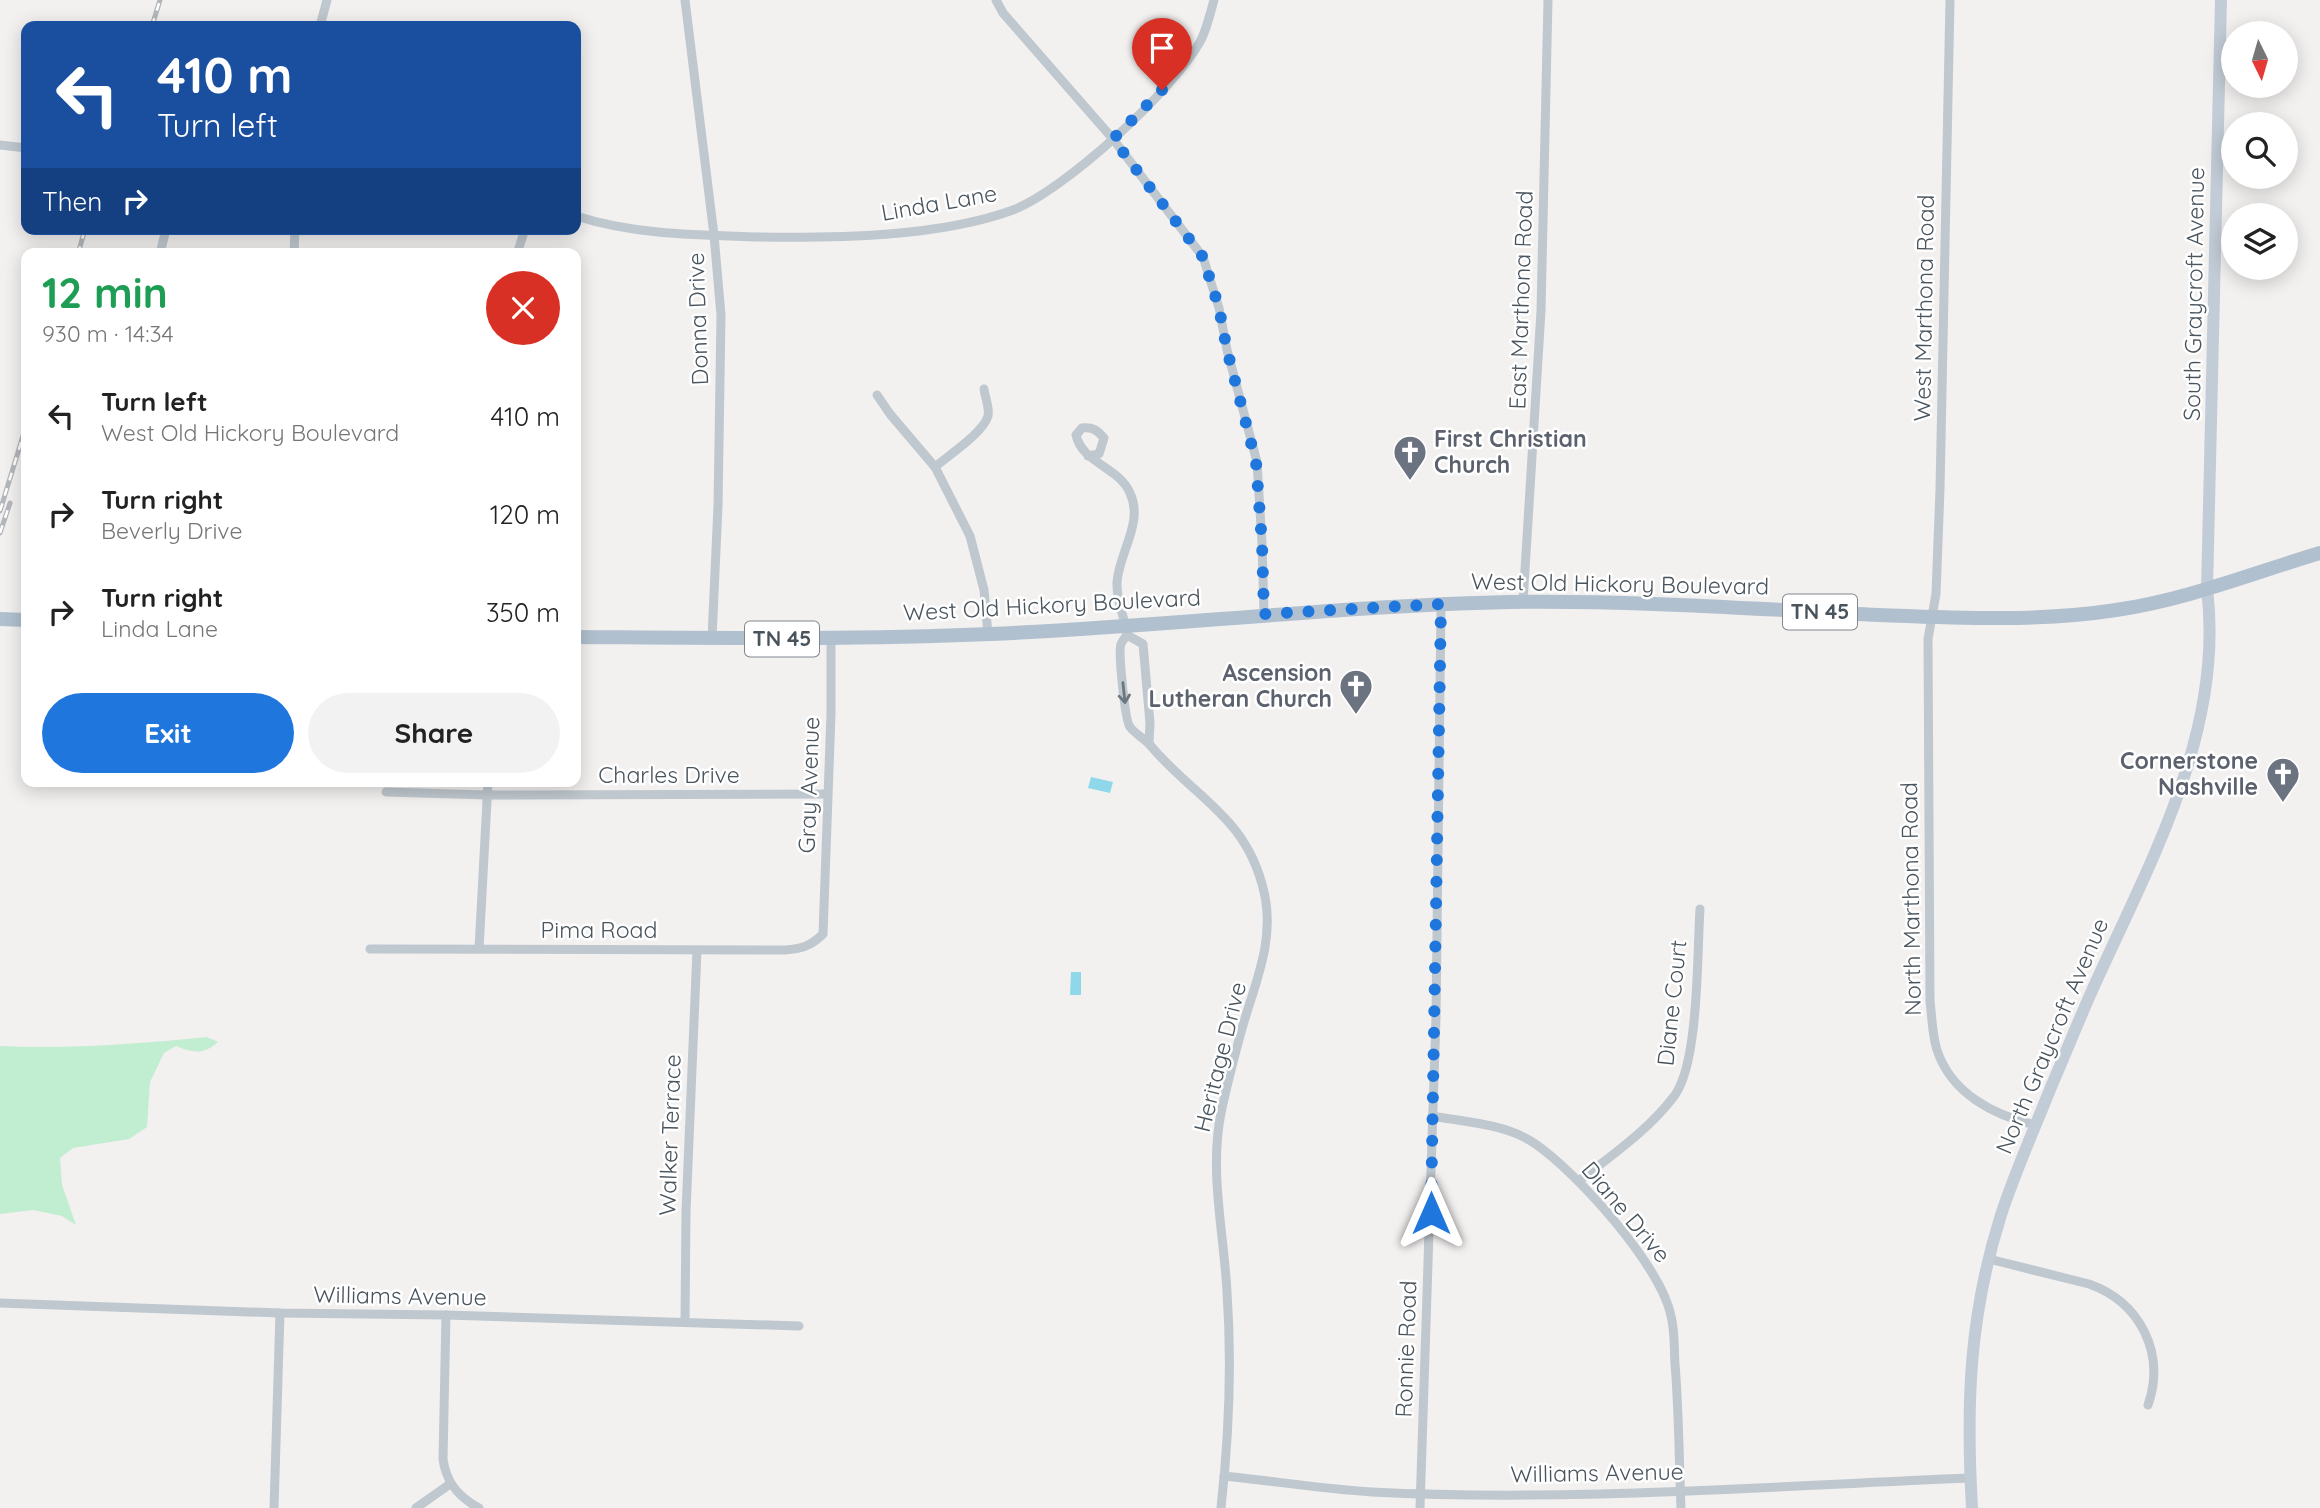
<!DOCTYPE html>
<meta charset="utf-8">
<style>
body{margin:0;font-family:Quicksand,sans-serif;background:#f2f2f2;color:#222;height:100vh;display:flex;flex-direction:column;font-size:26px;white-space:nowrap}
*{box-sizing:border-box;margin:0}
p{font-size:23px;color:#767676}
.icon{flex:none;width:38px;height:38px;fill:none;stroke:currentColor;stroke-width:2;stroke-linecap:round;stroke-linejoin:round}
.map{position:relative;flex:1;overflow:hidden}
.drawer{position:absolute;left:21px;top:248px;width:560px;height:539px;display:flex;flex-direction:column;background:#fff;border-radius:14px;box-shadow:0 4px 18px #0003}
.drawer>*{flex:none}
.top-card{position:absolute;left:21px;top:21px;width:560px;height:214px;border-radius:14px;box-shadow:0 4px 18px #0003;background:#1a4fa0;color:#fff;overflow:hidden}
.needle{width:46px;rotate:175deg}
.buttons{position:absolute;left:2221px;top:21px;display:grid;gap:14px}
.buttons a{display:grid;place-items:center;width:77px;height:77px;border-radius:50%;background:#fff;box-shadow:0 4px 18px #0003;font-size:35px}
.pin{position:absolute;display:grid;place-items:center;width:60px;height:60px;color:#fff;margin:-72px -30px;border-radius:50% 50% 50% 0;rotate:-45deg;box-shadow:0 0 7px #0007}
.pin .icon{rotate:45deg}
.me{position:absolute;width:77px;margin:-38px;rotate:0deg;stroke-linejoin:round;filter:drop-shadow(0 0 5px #0008)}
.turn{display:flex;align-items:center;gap:24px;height:147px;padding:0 21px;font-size:32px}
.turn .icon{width:91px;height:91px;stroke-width:2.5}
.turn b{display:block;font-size:49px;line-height:60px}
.then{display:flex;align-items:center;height:66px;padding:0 21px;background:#0003;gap:14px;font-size:26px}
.round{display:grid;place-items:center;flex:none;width:74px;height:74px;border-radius:37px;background:#f2f2f2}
.summary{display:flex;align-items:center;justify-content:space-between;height:119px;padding:0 21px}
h1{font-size:42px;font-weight:800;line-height:52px;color:#1e9e55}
.button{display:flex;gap:14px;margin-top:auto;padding:14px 21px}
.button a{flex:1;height:80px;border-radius:42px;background:#1f76dd;color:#fff;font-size:28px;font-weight:800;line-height:80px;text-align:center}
.button a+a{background:#f2f2f2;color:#222}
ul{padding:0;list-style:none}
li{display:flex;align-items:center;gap:21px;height:98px;padding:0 21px}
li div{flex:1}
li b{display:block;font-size:26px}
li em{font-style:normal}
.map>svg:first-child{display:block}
</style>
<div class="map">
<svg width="2320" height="1508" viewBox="0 0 2320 1508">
<rect width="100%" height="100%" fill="#f3f0f0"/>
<path fill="#c1eed1" d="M 207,1037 L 218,1042 C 204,1055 192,1053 176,1046 L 164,1053 L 150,1082 L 147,1127 L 129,1139 L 73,1148 L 60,1158 L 62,1185 L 76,1225 L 62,1216 L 33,1210 L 0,1214 L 0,1046 C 70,1049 138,1044 207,1037 Z"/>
<g fill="#8fd8e9">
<path d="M 1091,777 L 1113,782 L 1110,793 L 1088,788 Z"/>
<path d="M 1071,972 L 1081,972 L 1081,995 L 1070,995 Z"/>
</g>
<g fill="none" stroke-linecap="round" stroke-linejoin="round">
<g stroke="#bfc8ce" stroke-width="9">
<path d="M 685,0 L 714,235 L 721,315 L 718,506 L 712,638"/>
<path d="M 996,0 L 1003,13 L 1113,139 L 1203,257 L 1219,308 L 1227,350 L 1257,462 L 1262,543 L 1264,614"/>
<path d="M 1950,0 L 1940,489 L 1936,594 L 1928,639 L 1930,1001 C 1932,1017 1932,1034 1937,1050 C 1951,1093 1994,1116 2036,1125"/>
<path d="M 320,26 L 327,0"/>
<path d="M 0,145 L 26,148"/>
<path d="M 576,216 C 635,235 698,235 760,237 C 839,238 939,237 1013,210 C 1065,190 1175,89 1201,40 C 1207,28 1210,14 1214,0"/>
<path d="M 160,254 L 166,229"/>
<path d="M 294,254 L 295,229"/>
<path d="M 517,254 L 525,229"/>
<path d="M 877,395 L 890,414 L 935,467 L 970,536 L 984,590 L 988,634"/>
<path d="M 1088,456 L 1099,454 L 1104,438 C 1097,430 1093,427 1082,428 L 1076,435 C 1082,463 1119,467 1130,493 C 1144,522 1119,553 1117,582 C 1116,601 1125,617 1127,635 C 1125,638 1122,641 1121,644 C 1118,651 1125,721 1130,727 C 1135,734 1144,738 1150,745 C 1194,798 1247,816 1264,892 C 1275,939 1256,981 1243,1025 C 1235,1054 1227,1084 1221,1113 C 1209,1172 1224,1233 1227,1292 C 1232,1364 1229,1436 1221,1508"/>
<path d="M 935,467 C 949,455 983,433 988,416 C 990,409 985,397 984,389"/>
<path d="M 1523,602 L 1541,311 L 1548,0"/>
<path d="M 1127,635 L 1143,644 L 1150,723 L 1149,743"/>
<path d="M 386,792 L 487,795 L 827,794"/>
<path d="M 370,949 L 785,950 C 801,949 811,946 823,934 L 831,714 L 831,638"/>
<path d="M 479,949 L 488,782"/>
<path d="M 1432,1116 C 1465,1122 1506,1124 1534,1143 C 1577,1172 1661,1266 1671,1316 C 1675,1332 1674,1348 1675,1364 C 1679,1412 1679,1460 1681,1508"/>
<path d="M 1579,1181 C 1612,1155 1649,1130 1675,1095 C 1699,1061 1697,954 1700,909"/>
<path d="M 1989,1259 L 2089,1284 C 2140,1302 2166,1353 2148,1405"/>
<path d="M 0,1303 L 280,1313 L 446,1315 L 799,1326"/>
<path d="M 446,1315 L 443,1459 C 446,1482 458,1497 479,1508"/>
<path d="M 685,1322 L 686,1212 L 697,950"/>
<path d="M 1224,1476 C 1273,1481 1323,1489 1372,1492 C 1571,1502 1771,1486 1970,1478"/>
<path d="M 274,1508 L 280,1313"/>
<path d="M 416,1508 L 450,1484"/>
<path d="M 1420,1508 L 1436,1017 L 1441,604"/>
</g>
<path stroke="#c2ccd6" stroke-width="12" d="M 1972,1508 C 1966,1404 1969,1316 2001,1215 C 2015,1172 2034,1130 2051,1087 C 2068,1048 2083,1009 2101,971 C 2156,851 2224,725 2207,589 L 2221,0"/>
<g stroke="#b1c0ce" stroke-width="14">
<path d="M 0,619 L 26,620"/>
<path d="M 576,637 C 714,638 852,640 990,634 C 1163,627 1335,606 1509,602 C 1631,600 1756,609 1879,615 C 1957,618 2039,622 2116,610 C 2186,600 2253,573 2320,553"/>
</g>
<defs>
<g id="rail">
<path d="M 152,26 L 160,0"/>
<path d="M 78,254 L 85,229"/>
<path d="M 0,511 L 26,426"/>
<path d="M 0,533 L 10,503"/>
</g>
</defs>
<use href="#rail" stroke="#b3b6ba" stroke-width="5"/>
<use href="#rail" stroke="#fff" stroke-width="2.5" stroke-dasharray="8" stroke-linecap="butt"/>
</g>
<defs><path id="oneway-shaft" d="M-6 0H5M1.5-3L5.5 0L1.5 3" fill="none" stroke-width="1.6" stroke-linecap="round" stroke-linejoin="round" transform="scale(1.75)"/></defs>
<use stroke="#6c777f" href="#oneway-shaft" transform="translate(1124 693) rotate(84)"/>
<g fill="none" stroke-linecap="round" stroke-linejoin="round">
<path stroke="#1f76dd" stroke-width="12" stroke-dasharray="0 21.6" d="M 1162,90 L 1113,139 L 1203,257 L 1219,308 L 1227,350 L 1256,462 L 1262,543 L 1264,614 L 1441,604 L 1431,1213"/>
</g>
<defs>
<symbol id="church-pin" viewBox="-11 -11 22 30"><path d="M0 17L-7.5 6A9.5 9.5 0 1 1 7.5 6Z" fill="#6b7280" stroke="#fff"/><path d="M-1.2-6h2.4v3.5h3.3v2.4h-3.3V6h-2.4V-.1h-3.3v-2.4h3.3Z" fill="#fff"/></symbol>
</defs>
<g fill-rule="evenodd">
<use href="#church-pin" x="1391" y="433" width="38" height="52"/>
<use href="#church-pin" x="1337" y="667" width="38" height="52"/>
<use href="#church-pin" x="2264" y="755" width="38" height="52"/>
</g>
<g text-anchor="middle" stroke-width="5" stroke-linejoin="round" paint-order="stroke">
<g fill="#fff" stroke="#80878e" stroke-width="2">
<rect x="1783" y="594.5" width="74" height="35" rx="5"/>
<rect x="745" y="621.5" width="74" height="35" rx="5"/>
</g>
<g font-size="21" font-weight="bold" fill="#49545d">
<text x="1820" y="619">TN 45</text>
<text x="782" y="646">TN 45</text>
</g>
<g font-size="23" fill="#49545d" stroke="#fff">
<text transform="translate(939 203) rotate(-10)" y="8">Linda Lane</text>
<text transform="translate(2194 294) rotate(-89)" y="8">South Graycroft Avenue</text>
<text transform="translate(1521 300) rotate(-88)" y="8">East Marthona Road</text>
<text transform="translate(1924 308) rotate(-89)" y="8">West Marthona Road</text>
<text transform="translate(698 319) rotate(-92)" y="8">Donna Drive</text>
<text transform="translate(1620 584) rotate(1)" y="8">West Old Hickory Boulevard</text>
<text transform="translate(1052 605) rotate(-3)" y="8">West Old Hickory Boulevard</text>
<text x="669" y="783">Charles Drive</text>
<text transform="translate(809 785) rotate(-88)" y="8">Gray Avenue</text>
<text transform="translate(1911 899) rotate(-91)" y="8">North Marthona Road</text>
<text x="599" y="938">Pima Road</text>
<text transform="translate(1672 1003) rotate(-84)" y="8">Diane Court</text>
<text transform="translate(2052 1036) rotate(-67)" y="8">North Graycroft Avenue</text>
<text transform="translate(1220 1057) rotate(-76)" y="8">Heritage Drive</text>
<text transform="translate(670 1135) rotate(-88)" y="8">Walker Terrace</text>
<text transform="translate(1626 1212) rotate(50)" y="8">Diane Drive</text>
<text transform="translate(400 1296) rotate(1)" y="8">Williams Avenue</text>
<text transform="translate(1406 1349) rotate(-88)" y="8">Ronnie Road</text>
<text transform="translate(1597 1473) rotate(-1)" y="8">Williams Avenue</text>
</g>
<g font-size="23" font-weight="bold" fill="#5b616d" stroke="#fff" text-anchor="end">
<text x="1434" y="447" text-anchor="start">First Christian<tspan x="1434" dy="26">Church</tspan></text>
<text x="1332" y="681">Ascension<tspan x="1332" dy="26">Lutheran Church</tspan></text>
<text x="2258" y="769">Cornerstone<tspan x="2258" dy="26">Nashville</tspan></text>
</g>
</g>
</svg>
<div class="buttons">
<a><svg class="needle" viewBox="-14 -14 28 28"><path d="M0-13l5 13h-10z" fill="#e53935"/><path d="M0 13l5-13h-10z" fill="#767676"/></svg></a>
<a><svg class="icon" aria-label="search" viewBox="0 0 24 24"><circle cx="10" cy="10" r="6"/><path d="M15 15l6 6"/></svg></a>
<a><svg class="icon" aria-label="layers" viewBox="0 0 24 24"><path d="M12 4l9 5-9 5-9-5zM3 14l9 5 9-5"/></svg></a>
</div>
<div class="pin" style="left:1162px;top:90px;background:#d93025"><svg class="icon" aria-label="arrive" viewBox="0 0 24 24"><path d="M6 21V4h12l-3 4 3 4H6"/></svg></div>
<svg class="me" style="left:1431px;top:1213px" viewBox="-20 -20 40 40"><path d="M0-17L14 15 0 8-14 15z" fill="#1f76dd" stroke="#fff" stroke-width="4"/></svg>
<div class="top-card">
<div class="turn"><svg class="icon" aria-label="left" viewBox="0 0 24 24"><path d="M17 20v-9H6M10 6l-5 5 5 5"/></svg><div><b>410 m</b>Turn left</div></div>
<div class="then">Then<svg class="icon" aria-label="right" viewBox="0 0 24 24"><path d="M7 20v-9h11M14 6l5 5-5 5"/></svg></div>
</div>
<section class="drawer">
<div class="summary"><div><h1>12 min</h1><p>930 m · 14:34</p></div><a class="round" style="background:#d93025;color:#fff"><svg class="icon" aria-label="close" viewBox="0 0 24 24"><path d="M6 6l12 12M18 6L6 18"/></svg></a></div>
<ul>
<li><svg class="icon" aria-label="left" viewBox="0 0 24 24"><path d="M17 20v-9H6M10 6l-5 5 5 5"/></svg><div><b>Turn left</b><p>West Old Hickory Boulevard</p></div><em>410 m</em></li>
<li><svg class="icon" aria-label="right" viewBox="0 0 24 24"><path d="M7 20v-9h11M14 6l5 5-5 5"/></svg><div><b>Turn right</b><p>Beverly Drive</p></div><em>120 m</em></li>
<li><svg class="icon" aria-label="right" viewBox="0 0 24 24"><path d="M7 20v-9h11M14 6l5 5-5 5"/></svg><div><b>Turn right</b><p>Linda Lane</p></div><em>350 m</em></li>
</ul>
<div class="button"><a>Exit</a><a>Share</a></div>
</section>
</div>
